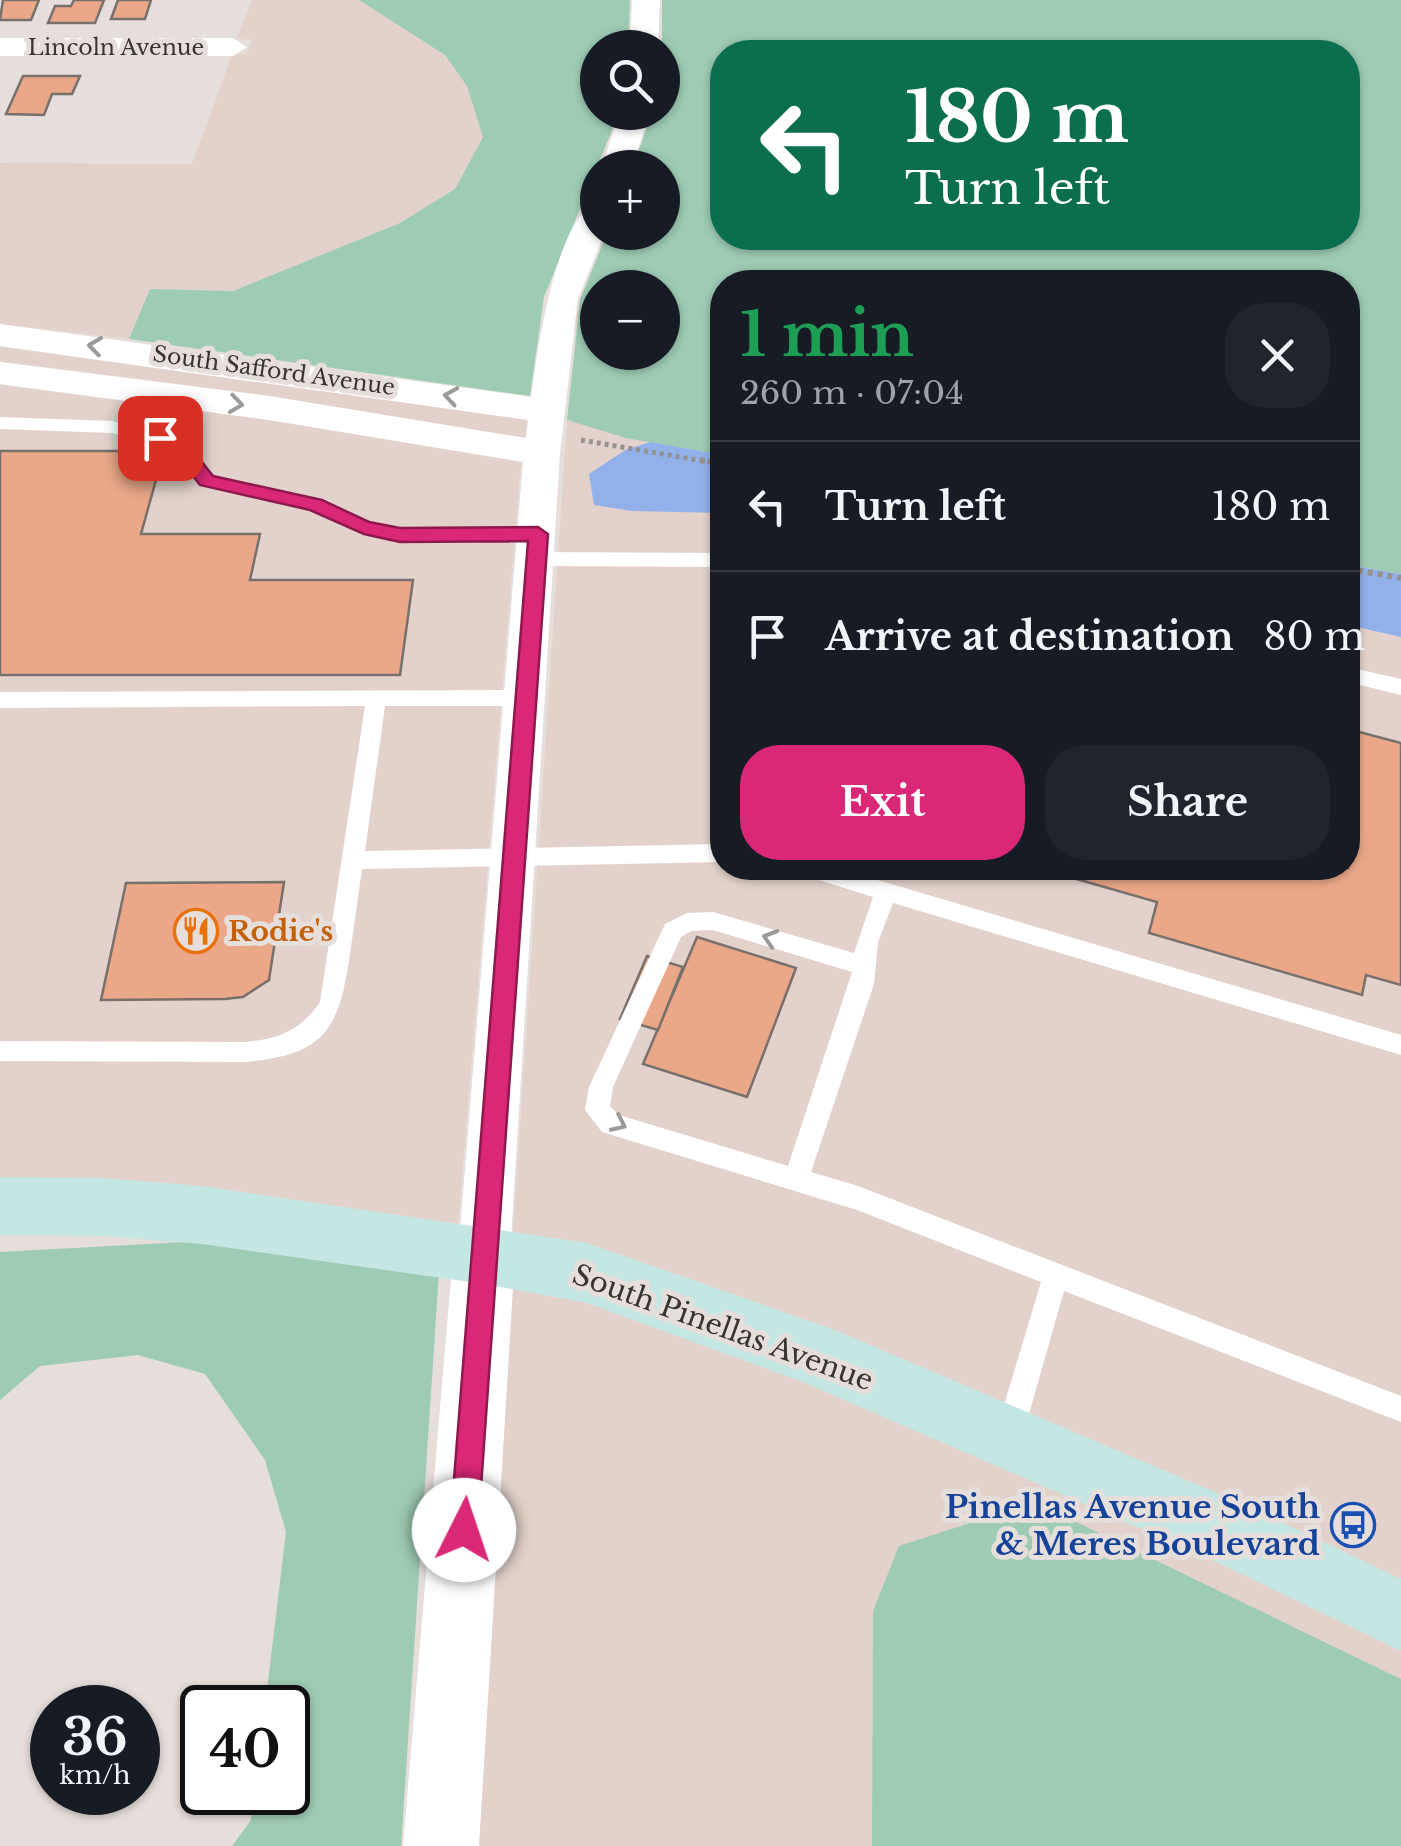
<!DOCTYPE html>
<meta charset="utf-8">
<style>
body{margin:0;font-family:"Libre Baskerville",serif;background:#20242c;color:#f1f3f6;height:100vh;display:flex;flex-direction:column;font-size:38px;white-space:nowrap}
*{box-sizing:border-box;margin:0}
p{font-size:32px;color:#9ea1a6}
.icon{flex:none;width:55px;height:55px;fill:none;stroke:currentColor;stroke-width:2;stroke-linecap:round;stroke-linejoin:round}
.map{position:relative;flex:1;overflow:hidden}
.details{position:absolute;left:710px;top:270px;width:650px;height:610px;display:flex;flex-direction:column;background:#171b24;border-radius:40px;box-shadow:0 2px 8px #0004}
.details>*{flex:none}
.top-card{position:absolute;left:710px;top:40px;width:650px;height:210px;border-radius:40px;box-shadow:0 2px 8px #0004;background:#0b6e4f;color:#fff;overflow:hidden}
.controls{position:absolute;left:580px;top:30px;display:grid;gap:20px}
.controls a{display:grid;place-items:center;width:100px;height:100px;border-radius:50%;background:#171b24;box-shadow:0 2px 8px #0004;font-size:50px}
.speed{position:absolute;left:30px;top:1685px;display:flex;gap:20px;font-size:50px;font-weight:700;text-align:center}
.speed>*{display:grid;place-content:center;width:130px;height:130px;border-radius:50%;background:#171b24;box-shadow:0 2px 8px #0004;line-height:1}
.speed small{font-size:25px;font-weight:400}
.speed .limit{border:5px solid #111;border-radius:15px;background:#fff;color:#111}
.pin{position:absolute;display:grid;place-items:center;width:85px;height:85px;color:#fff;margin:-42px;border-radius:20px;box-shadow:0 5px 15px #0006}
.me{position:absolute;width:110px;margin:-55px;rotate:4deg;stroke-linejoin:round;filter:drop-shadow(0 0 8px #0008)}
.turn{display:flex;align-items:center;gap:35px;height:210px;padding:0 30px;font-size:45px}
.turn .icon{width:130px;height:130px;stroke-width:2.5}
.turn b{display:block;font-size:70px;line-height:85px}
.round{display:grid;place-items:center;flex:none;width:105px;height:105px;border-radius:40px;background:#20242c}
.overview{display:flex;align-items:center;justify-content:space-between;height:170px;padding:0 30px}
h1{font-size:60px;font-weight:800;line-height:75px;color:#1e9e55}
.primary-button{display:flex;gap:20px;margin-top:auto;padding:20px 30px}
.primary-button a{flex:1;height:115px;border-radius:40px;background:#db2777;color:#fff;font-size:40px;font-weight:800;line-height:115px;text-align:center}
.primary-button a+a{background:#20242c;color:#f1f3f6}
ul{padding:0;list-style:none}
li{display:flex;align-items:center;gap:30px;height:130px;padding:0 30px;border-top:2px solid #363941}
li div{flex:1}
li b{display:block;font-size:38px}
li em{font-style:normal}
.map>svg:first-child{display:block}
</style>
<div class="map">
<svg width="1401" height="1846" viewBox="0 0 1401 1846">
<rect width="100%" height="100%" fill="#e6deda"/>
<g fill="#e2d2cb">
<path d="M 252,0 L 359,0 L 445,55 L 467,86 L 483,137 L 455,189 L 400,223 L 233,291 L 150,289 L 129,339 L 0,324 L 0,163 L 192,164 L 232,55 L 247,54 L 251,40 L 237,39 Z"/>
<path d="M 0,347 L 527,419 L 525,438 L 277,397 L 0,361 Z"/>
<path d="M 0,385 L 262,419 L 521,462 L 458,1226 L 0,1182 Z"/>
<path d="M 567,420 L 651,442 L 627,449 L 711,511 L 722,513 L 722,868 L 1348,868 L 1348,625 L 1401,637 L 1401,1584 L 1203,1492 L 703,1283 L 598,1251 L 513,1233 Z"/>
<path d="M 510,1284 L 578,1297 L 679,1328 L 1184,1543 L 1401,1646 L 1401,1679 L 1035,1502 L 873,1763 L 872,1846 L 476,1846 Z"/>
</g>
<g fill="#9ecbb4" fill-rule="evenodd">
<path d="M 359,0 L 630,0 L 628,47 L 598,48 L 598,112 L 619,113 L 544,297 L 530,396 L 129,339 L 150,289 L 233,291 L 400,223 L 455,189 L 483,137 L 467,86 L 445,55 Z"/>
<path d="M 662,0 L 1401,0 L 1401,574 L 1348,565 L 1348,282 L 722,282 L 722,455 L 626,438 L 567,420 L 580,300 L 607,233 L 662,232 L 662,168 L 633,167 L 652,113 L 662,112 ZM 722,52 L 1348,52 L 1348,238 L 722,238 ZM 598,288 L 662,288 L 662,352 L 598,352 Z"/>
<path d="M 185,1242 L 236,1243 L 439,1272 L 401,1846 L 232,1846 L 251,1820 L 254,1793 L 288,1792 L 288,1708 L 265,1707 L 286,1532 L 265,1460 L 205,1374 L 138,1355 L 40,1366 L 0,1400 L 0,1252 Z"/>
<path d="M 1035,1502 L 1401,1679 L 1401,1846 L 872,1846 L 873,1611 L 899,1546 Z"/>
</g>
<g fill="#92b1ea">
<path d="M 651,442 L 722,455 L 722,513 L 632,511 L 594,505 L 589,474 L 627,449 Z"/>
<path d="M 1348,565 L 1401,574 L 1401,637 L 1348,625 Z"/>
</g>
<g fill="#eaa889" stroke="#77706c" stroke-width="2.5">
<path d="M 3,0 L 39,0 L 31,20 L 0,20 Z"/>
<path d="M 74,0 L 104,0 L 95,23 L 48,23 L 55,6 L 71,6 Z"/>
<path d="M 118,0 L 151,0 L 145,19 L 111,19 Z"/>
<path d="M 23,76 L 80,76 L 72,94 L 52,94 L 44,115 L 6,114 Z"/>
<path d="M 0,451 L 164,451 L 141,534 L 260,534 L 250,580 L 413,580 L 400,675 L 0,675 Z"/>
<path d="M 1348,729 L 1401,743 L 1401,985 L 1366,975 L 1362,995 L 1149,933 L 1157,902 L 1038,868 L 1348,868 Z"/>
<path d="M 284,882 L 269,980 L 243,997 L 225,999 L 101,1000 L 126,883 Z"/>
<path d="M 697,937 L 796,968 L 747,1097 L 643,1064 Z"/>
<path d="M 647,956 L 683,967 L 658,1030 L 620,1019 Z"/>
</g>
<g fill="none" stroke-linecap="round" stroke-linejoin="round">
<path stroke="#98928f" stroke-width="5" stroke-dasharray="4 4" stroke-linecap="butt" d="M 581,440 L 715,463"/>
<g stroke="#98928f" stroke-width="6" stroke-dasharray="5 5" stroke-linecap="butt">
<path d="M 700,460 L 722,464"/>
<path d="M 1348,569 L 1401,578"/>
</g>
<g fill="#fff" fill-rule="evenodd">
<path d="M 0,417 L 112,421 L 166,435 L 193,452 L 213,476 L 322,500 L 368,522 L 400,528 L 538,527 L 547,534 L 538,541 L 400,542 L 364,535 L 310,510 L 200,485 L 181,460 L 154,444 L 112,433 L 0,429 Z"/>
<path d="M 535,552 L 722,553 L 722,567 L 535,566 L 525,559 Z"/>
<path d="M 1348,667 L 1401,679 L 1401,695 L 1348,682 Z"/>
<path d="M 526,690 L 536,698 L 526,706 L 385,706 L 365,851 L 722,844 L 722,862 L 362,869 C 358,897 354,926 350,954 C 339,1029 326,1055 245,1062 L 0,1061 L 0,1041 L 245,1042 C 279,1039 300,1031 320,1002 L 365,706 L 0,708 L 0,692 Z"/>
<path d="M 797,868 L 837,868 L 1401,1035 L 1401,1055 L 893,903 L 878,942 L 874,984 L 811,1172 L 858,1186 L 1401,1396 L 1401,1422 L 1064,1291 L 1023,1435 L 1019,1445 L 1009,1449 L 999,1445 L 995,1435 L 1041,1282 L 857,1210 L 602,1132 L 585,1110 L 589,1087 L 665,924 L 687,913 L 713,912 L 854,953 L 873,897 L 800,874 ZM 713,930 L 852,972 L 788,1166 L 619,1115 L 610,1106 L 613,1087 L 681,937 L 691,931 Z"/>
</g>
<g fill="#fff" fill-rule="evenodd">
<path d="M 632,0 L 660,0 L 658,48 L 630,48 Z"/>
<path d="M 0,38 L 233,38 L 247,47 L 233,56 L 0,56 Z"/>
<path d="M 620,112 L 650,112 L 632,168 L 601,168 Z"/>
<path d="M 598,203 L 598,232 L 605,232 L 578,299 L 560,453 L 510,1254 L 502,1271 L 484,1278 L 466,1271 L 458,1254 L 523,462 L 269,420 L 0,384 L 0,362 L 269,396 L 526,438 L 528,420 L 0,346 L 0,324 L 531,397 C 536,358 556,213 598,203 Z"/>
</g>
<path fill="#fff" fill-rule="evenodd" d="M 484,1224 L 506,1233 L 515,1254 L 479,1846 L 403,1846 L 453,1254 L 462,1233 Z"/>
<path fill="#c5e7e3" fill-rule="evenodd" d="M 0,1177 L 103,1178 L 202,1186 L 587,1243 L 835,1330 L 1250,1507 L 1401,1579 L 1401,1651 L 1202,1555 L 803,1382 L 587,1303 L 484,1284 L 202,1244 L 103,1236 L 0,1235 Z"/>
</g>
<defs><path id="oneway-chevron" d="M-2-3.5L2.5 0L-2 3.5" fill="none" stroke-width="1.6" stroke-linecap="round" stroke-linejoin="round" transform="scale(2.5)"/></defs>
<g stroke="#9c9a99">
<use href="#oneway-chevron" transform="translate(95 346) rotate(-173)"/>
<use href="#oneway-chevron" transform="translate(451 396) rotate(-171)"/>
<use href="#oneway-chevron" transform="translate(236 404) rotate(8)"/>
<use href="#oneway-chevron" transform="translate(770 938) rotate(-163)"/>
<use href="#oneway-chevron" transform="translate(619 1124) rotate(25)"/>
</g>
<path fill="#db2777" stroke="#8e194d" stroke-width="2.5" d="M 160,432 L 194,452 L 213,476 L 322,500 L 369,522 L 400,528 L 538,527 L 548,534 L 478,1530 L 474,1540 L 464,1544 L 454,1540 L 450,1530 L 528,541 L 400,542 L 364,534 L 310,510 L 200,485 L 181,461 L 154,443 L 151,438 Z"/>
<defs>
<symbol id="restaurant-ring" viewBox="-11 -11 22 22"><circle r="9.5" fill="#e6deda" stroke="#e8710a" stroke-width="1.5"/><path d="M-5-6h1v4h1v-4h1v4h1v-4h1v5L-1.5 .5V6h-2V.5L-5-1ZM5-6V6H3V1.5H1.5Q1.5-4 5-6Z" fill="#e8710a"/></symbol>
<symbol id="bus-ring" viewBox="-11 -11 22 22"><circle r="9.5" fill="#e6deda" stroke="#1a4fb4" stroke-width="1.5"/><path d="M-5-6H5V4H4V6H2V4H-2V6H-4V4H-5ZM-3.5-4V0h7V-4ZM-3.5 1.2v1.5H-2V1.2ZM2 1.2v1.5H3.5V1.2Z" fill="#1a4fb4"/></symbol>
</defs>
<g fill-rule="evenodd">
<use href="#restaurant-ring" x="171" y="906" width="50" height="50"/>
<use href="#bus-ring" x="1328" y="1500" width="50" height="50"/>
</g>
<g text-anchor="middle" stroke-width="10" stroke-linejoin="round" paint-order="stroke">
<g font-size="22" fill="#383433" stroke="#e6deda">
<text x="116" y="55">Lincoln Avenue</text>
<text transform="translate(274 370) rotate(8)" y="8">South Safford Avenue</text>
</g>
<g font-size="28" font-weight="bold" fill="#c56008" stroke="#e6deda" text-anchor="start">
<text x="228" y="941">Rodie's</text>
</g>
<g font-size="28" fill="#383433" stroke="#e6deda">
<text transform="translate(723 1327) rotate(20)" y="10">South Pinellas Avenue</text>
</g>
<g font-size="32" font-weight="bold" fill="#164399" stroke="#e6deda" text-anchor="end">
<text x="1320" y="1518">Pinellas Avenue South<tspan x="1320" dy="37">&amp; Meres Boulevard</tspan></text>
</g>
</g>
</svg>
<div class="controls">
<a><svg class="icon" aria-label="search" viewBox="0 0 24 24"><circle cx="10" cy="10" r="6"/><path d="M15 15l6 6"/></svg></a>
<a>+</a>
<a>−</a>
</div>
<div class="speed"><div>36<small>km/h</small></div><div class="limit">40</div></div>
<div class="pin" style="left:160px;top:438px;background:#d93025"><svg class="icon" aria-label="arrive" viewBox="0 0 24 24"><path d="M6 21V4h12l-3 4 3 4H6"/></svg></div>
<svg class="me" style="left:464px;top:1530px" viewBox="-20 -20 40 40"><circle r="19" fill="#fff"/><path d="M0-13L10 11 0 6-10 11z" fill="#db2777"/></svg>
<div class="top-card">
<div class="turn"><svg class="icon" aria-label="left" viewBox="0 0 24 24"><path d="M17 20v-9H6M10 6l-5 5 5 5"/></svg><div><b>180 m</b>Turn left</div></div>
</div>
<section class="details">
<div class="overview"><div><h1>1 min</h1><p>260 m · 07:04</p></div><a class="round"><svg class="icon" aria-label="close" viewBox="0 0 24 24"><path d="M6 6l12 12M18 6L6 18"/></svg></a></div>
<ul>
<li><svg class="icon" aria-label="left" viewBox="0 0 24 24"><path d="M17 20v-9H6M10 6l-5 5 5 5"/></svg><div><b>Turn left</b></div><em>180 m</em></li>
<li><svg class="icon" aria-label="arrive" viewBox="0 0 24 24"><path d="M6 21V4h12l-3 4 3 4H6"/></svg><div><b>Arrive at destination</b></div><em>80 m</em></li>
</ul>
<div class="primary-button"><a>Exit</a><a>Share</a></div>
</section>
</div>
